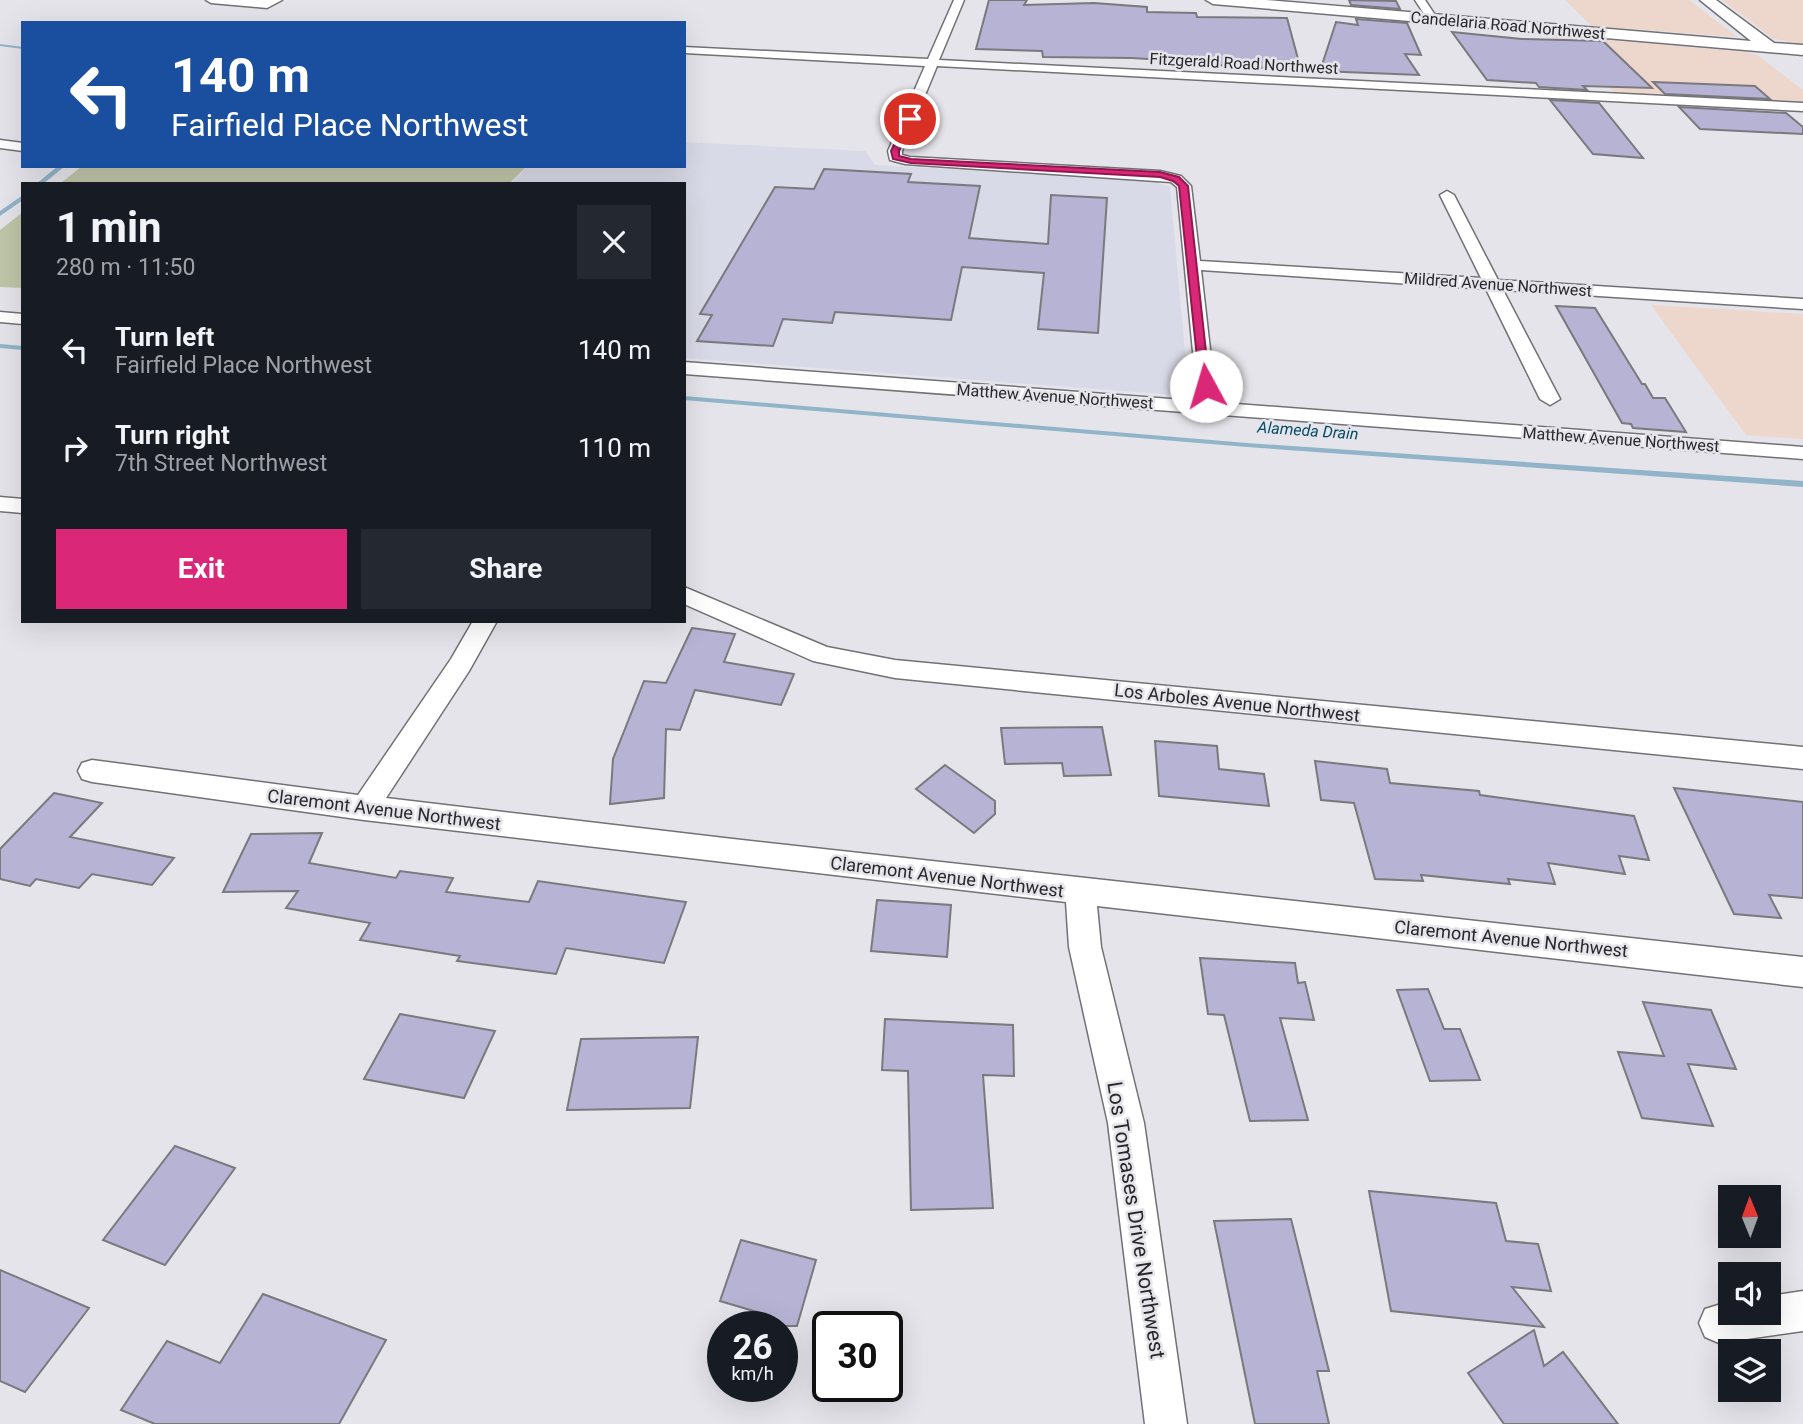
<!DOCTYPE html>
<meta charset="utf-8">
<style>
body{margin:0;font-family:Roboto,sans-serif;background:#242831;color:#f1f3f6;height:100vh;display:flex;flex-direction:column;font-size:26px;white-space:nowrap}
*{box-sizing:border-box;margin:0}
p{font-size:23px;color:#9ea1a6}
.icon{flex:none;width:38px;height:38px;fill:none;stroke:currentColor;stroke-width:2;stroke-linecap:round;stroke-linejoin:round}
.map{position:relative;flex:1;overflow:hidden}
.panel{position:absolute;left:21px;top:182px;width:665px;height:441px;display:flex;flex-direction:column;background:#171b24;border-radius:0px;box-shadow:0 7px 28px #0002}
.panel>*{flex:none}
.hud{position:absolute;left:21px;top:21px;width:665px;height:147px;border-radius:0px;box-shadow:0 7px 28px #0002;background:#1a4fa0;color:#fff;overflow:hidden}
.needle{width:46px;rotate:359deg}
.fabs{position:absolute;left:1718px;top:1185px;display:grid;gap:14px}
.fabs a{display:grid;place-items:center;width:63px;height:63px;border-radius:0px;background:#171b24;box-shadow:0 7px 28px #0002;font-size:35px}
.speed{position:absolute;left:707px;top:1311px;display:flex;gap:14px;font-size:35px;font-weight:700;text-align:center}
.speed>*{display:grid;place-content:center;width:91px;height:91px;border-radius:50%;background:#171b24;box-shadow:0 7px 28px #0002;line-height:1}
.speed small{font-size:18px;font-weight:400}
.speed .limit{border:4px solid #111;border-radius:10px;background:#fff;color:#111}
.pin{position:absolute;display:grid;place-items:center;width:60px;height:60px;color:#fff;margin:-30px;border:4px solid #fff;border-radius:50%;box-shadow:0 2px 7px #0007}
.me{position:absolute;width:77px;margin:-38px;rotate:354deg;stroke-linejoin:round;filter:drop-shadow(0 0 5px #0008)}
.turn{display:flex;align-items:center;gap:24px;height:147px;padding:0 35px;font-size:32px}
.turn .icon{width:91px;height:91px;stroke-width:2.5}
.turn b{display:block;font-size:49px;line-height:60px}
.round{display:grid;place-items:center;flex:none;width:74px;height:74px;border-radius:0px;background:#242831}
.overview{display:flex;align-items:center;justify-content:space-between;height:119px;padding:0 35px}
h1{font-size:42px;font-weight:700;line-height:52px}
.button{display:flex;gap:14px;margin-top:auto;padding:14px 35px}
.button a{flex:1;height:80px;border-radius:0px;background:#db2777;color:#fff;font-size:28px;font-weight:700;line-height:80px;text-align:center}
.button a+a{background:#242831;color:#f1f3f6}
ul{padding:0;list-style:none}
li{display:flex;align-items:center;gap:21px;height:98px;padding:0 35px}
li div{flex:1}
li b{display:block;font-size:26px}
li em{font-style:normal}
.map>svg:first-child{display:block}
</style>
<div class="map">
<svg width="1803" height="1424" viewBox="0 0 1803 1424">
<rect width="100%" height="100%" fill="#e4e4ea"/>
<g fill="#edd6cb">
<path d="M 1565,0 L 1689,0 L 1737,37 L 1592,26 Z"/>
<path d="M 1722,0 L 1803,0 L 1803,44 L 1774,39 Z"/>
<path d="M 1551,35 L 1746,52 L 1757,55 L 1803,90 L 1803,104 L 1616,95 L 1596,72 L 1579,71 Z"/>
<path d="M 1651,305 L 1803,314 L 1803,439 L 1746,435 Z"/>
</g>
<path fill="#d9dae7" d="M 684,142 L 865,151 L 875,165 L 1150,180 L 1170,187 L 1189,396 L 684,358 L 684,184 L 511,184 L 528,166 L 684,166 Z"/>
<g fill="#bfc5a8">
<path d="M 82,166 L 527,166 L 509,184 L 60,184 Z"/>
<path d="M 23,212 L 23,288 L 0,287 L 0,230 Z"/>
</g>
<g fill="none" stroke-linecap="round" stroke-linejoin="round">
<g fill="#91b4c8" fill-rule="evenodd">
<path d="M 0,44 L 23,47 L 23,49 L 0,46 Z"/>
<path d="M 58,166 L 65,166 L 43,184 L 36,184 Z"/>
<path d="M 23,195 L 23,200 L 0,216 L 0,211 Z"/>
<path d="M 0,344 L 23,346 L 23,350 L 0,348 Z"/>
<path d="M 684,396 L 1247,443 L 1803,481 L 1803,487 L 1247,447 L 684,400 Z"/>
</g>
</g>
<g fill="#b7b3d4" stroke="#7a797e" stroke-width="2">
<path d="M 989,0 L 1027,0 L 1024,5 L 1094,3 L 1147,7 L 1147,12 L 1196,13 L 1197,17 L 1287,18 L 1301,70 L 1197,64 L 1197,62 L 1132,58 L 1043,57 L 1042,51 L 976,49 Z"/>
<path d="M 1349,0 L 1396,1 L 1400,9 L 1351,5 Z"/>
<path d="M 1356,19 L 1407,23 L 1421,55 L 1405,54 L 1419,75 L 1320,71 L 1336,22 L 1358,25 Z"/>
<path d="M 1452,32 L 1522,39 L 1603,41 L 1652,88 L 1583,86 L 1587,90 L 1539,87 L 1536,83 L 1487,80 Z"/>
<path d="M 1653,82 L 1755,86 L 1770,99 L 1665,94 Z"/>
<path d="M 1550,100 L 1599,103 L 1643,158 L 1593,154 Z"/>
<path d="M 1679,107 L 1786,113 L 1803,127 L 1803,134 L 1700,129 Z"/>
<path d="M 824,169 L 911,174 L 908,182 L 980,186 L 969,238 L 1048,244 L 1051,195 L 1107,198 L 1098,333 L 1038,329 L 1044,273 L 962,267 L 951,320 L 835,312 L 832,323 L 783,319 L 773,346 L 697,341 L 712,315 L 700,314 L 775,187 L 814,189 Z"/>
<path d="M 1556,306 L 1595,308 L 1642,384 L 1645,384 L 1653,398 L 1665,398 L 1686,432 L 1633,428 L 1631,424 L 1622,423 Z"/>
<path d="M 692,628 L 735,634 L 724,662 L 794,674 L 781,705 L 695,690 L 680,730 L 666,729 L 664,798 L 610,804 L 613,759 L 644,681 L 666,683 Z"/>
<path d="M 1102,727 L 1111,775 L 1064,776 L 1062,763 L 1005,764 L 1001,728 Z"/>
<path d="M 1155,741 L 1217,746 L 1219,769 L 1264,774 L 1269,806 L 1159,796 Z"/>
<path d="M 1315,761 L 1387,769 L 1390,783 L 1479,791 L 1480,795 L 1634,816 L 1649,860 L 1619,856 L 1625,874 L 1548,863 L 1555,884 L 1508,879 L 1510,884 L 1421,875 L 1423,881 L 1375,879 L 1354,803 L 1321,800 Z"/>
<path d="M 945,765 L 995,801 L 995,814 L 974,833 L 916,789 Z"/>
<path d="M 1674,788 L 1803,802 L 1803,898 L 1769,895 L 1781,918 L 1734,914 Z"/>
<path d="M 54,793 L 102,803 L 70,837 L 174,858 L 152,885 L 92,874 L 79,888 L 36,879 L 30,886 L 0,879 L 0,849 Z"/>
<path d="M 322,833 L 309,863 L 396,878 L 400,871 L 453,878 L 446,892 L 529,902 L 538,881 L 686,902 L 664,963 L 566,948 L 556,974 L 457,961 L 460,956 L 360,940 L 370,923 L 286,908 L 298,891 L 223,892 L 251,834 Z"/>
<path d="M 877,900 L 951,905 L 947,957 L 871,951 Z"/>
<path d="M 1200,958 L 1295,963 L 1298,983 L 1305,982 L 1314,1020 L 1280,1018 L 1308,1120 L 1250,1121 L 1224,1015 L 1208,1014 Z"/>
<path d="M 1428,989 L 1444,1029 L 1460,1029 L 1480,1080 L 1430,1081 L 1397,990 Z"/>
<path d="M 1643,1002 L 1711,1010 L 1736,1069 L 1688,1064 L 1713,1126 L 1642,1118 L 1618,1052 L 1664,1056 Z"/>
<path d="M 400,1014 L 495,1031 L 464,1098 L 364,1079 Z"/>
<path d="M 885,1019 L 1013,1025 L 1014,1076 L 983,1075 L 993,1208 L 911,1210 L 908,1071 L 882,1070 Z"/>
<path d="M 698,1037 L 690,1108 L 567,1110 L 581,1039 Z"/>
<path d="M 175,1146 L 235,1168 L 165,1265 L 103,1240 Z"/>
<path d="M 1369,1191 L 1496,1203 L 1506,1241 L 1538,1244 L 1551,1291 L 1512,1287 L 1544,1327 L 1391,1311 Z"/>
<path d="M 1291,1219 L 1329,1371 L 1317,1371 L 1329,1424 L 1255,1424 L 1214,1221 Z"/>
<path d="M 741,1240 L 816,1260 L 797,1326 L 753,1326 L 757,1312 L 720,1301 Z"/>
<path d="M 0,1270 L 89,1308 L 25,1392 L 0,1381 Z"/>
<path d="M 263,1294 L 386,1340 L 339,1424 L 155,1424 L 121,1410 L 167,1341 L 220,1363 Z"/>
<path d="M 1534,1330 L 1544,1366 L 1563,1352 L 1618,1424 L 1504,1424 L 1468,1373 Z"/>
</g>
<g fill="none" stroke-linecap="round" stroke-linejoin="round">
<defs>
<g id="minor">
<path d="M 206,0 L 282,0 L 267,8 L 211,3 Z"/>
<path d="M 954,0 L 964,0 L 939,60 L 1803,103 L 1803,111 L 937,66 L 902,151 L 902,155 L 910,157 L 1160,171 L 1181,176 L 1191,186 L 1200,261 L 1481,278 L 1440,195 L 1447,191 L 1454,195 L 1498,280 L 1803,299 L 1803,309 L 1503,290 L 1560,399 L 1550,405 L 1540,399 L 1486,289 L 1201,270 L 1215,393 L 1206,399 L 1199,397 L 1197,393 L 1177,187 L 1171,182 L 905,164 L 890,160 L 888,151 L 925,66 L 684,53 L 684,47 L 928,59 Z"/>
<path d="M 1415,0 L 1425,0 L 1437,18 L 1436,20 L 1428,20 Z"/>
<path d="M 0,140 L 23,143 L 23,151 L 0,148 Z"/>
<path d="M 0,312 L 23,314 L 23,324 L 0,322 Z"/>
<path d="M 684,362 L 1803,447 L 1803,459 L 684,374 Z"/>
<path d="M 0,497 L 23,499 L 23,513 L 0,511 Z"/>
<path d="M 684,587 L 827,647 L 895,660 L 1803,747 L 1803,769 L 895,678 L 813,661 L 684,604 Z"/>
<path d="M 473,621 L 497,621 L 469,671 L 386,798 L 733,839 L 1803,957 L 1803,987 L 1097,906 L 1101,947 L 1144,1123 L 1187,1424 L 1145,1424 L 1108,1123 L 1069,947 L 1066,902 L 364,820 L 92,782 L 82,779 L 78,771 L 82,763 L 92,760 L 358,795 L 451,659 Z"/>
<path d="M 1803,1291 L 1803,1331 L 1719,1343 L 1705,1337 L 1699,1323 L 1705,1309 L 1731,1301 L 1731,1312 L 1769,1312 L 1769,1296 Z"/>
</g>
<path id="secondary" d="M 1206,0 L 1266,0 L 1751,41 L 1700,0 L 1716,0 L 1774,43 L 1803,45 L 1803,55 L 1213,4 Z"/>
</defs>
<use href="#minor" stroke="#717176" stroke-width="3"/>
<use href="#secondary" stroke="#717176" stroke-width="3"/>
<use href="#minor" fill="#fff" fill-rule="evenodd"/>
<use href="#secondary" fill="#fff" fill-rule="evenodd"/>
</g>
<path fill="#db2777" stroke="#8e194d" stroke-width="2" d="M 910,117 L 914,119 L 899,151 L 899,156 L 911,159 L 1160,172 L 1179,177 L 1188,186 L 1210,389 L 1200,386 L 1179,186 L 1173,181 L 1160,177 L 911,163 L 893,159 L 891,151 L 906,119 Z"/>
<g text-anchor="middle" stroke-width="5" stroke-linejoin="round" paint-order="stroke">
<g font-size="16" fill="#28282a" stroke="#e4e4ea">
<text transform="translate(1508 25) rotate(5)" y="6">Candelaria Road Northwest</text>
<text transform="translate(1244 63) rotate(3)" y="6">Fitzgerald Road Northwest</text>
<text transform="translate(1498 284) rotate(4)" y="6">Mildred Avenue Northwest</text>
<text transform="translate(1055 396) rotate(4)" y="6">Matthew Avenue Northwest</text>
<text transform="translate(1621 439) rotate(4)" y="6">Matthew Avenue Northwest</text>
</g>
<g font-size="16" font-style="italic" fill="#054a66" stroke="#e4e4ea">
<text transform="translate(1308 430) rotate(4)" y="6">Alameda Drain</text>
</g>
<g font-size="18" fill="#28282a" stroke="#e4e4ea">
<text transform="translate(1237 703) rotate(6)" y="6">Los Arboles Avenue Northwest</text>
<text transform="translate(384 810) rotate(7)" y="6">Claremont Avenue Northwest</text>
<text transform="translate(947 877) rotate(7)" y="6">Claremont Avenue Northwest</text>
<text transform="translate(1511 939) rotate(6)" y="6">Claremont Avenue Northwest</text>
</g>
<g font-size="21" fill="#28282a" stroke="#e4e4ea">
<text transform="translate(1136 1220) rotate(81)" y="7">Los Tomases Drive Northwest</text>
</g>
</g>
</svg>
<div class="fabs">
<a><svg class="needle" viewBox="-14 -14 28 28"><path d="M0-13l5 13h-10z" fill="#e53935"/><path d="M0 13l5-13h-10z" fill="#9ea1a6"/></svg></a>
<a><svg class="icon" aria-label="sound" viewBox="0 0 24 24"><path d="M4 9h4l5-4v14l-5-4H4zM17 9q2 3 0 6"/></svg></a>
<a><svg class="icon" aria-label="layers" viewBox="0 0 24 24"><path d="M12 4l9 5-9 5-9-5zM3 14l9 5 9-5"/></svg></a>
</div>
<div class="speed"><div>26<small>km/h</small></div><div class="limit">30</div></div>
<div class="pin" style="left:910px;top:119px;background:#d93025"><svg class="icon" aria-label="arrive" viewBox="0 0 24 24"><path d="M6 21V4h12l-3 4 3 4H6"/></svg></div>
<svg class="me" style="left:1206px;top:386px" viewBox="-20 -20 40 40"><circle r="19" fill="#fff"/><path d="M0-13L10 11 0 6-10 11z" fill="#db2777"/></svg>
<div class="hud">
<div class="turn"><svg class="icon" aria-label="left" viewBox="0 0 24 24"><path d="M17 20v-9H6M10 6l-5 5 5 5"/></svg><div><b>140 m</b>Fairfield Place Northwest</div></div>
</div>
<section class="panel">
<div class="overview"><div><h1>1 min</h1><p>280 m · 11:50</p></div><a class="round"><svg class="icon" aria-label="close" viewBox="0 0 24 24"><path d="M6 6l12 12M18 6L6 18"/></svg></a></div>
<ul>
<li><svg class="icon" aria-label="left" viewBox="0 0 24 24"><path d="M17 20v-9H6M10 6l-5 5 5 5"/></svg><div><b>Turn left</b><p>Fairfield Place Northwest</p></div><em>140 m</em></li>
<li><svg class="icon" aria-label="right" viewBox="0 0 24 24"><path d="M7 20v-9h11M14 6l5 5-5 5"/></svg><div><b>Turn right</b><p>7th Street Northwest</p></div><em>110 m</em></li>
</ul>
<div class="button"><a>Exit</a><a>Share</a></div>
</section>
</div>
